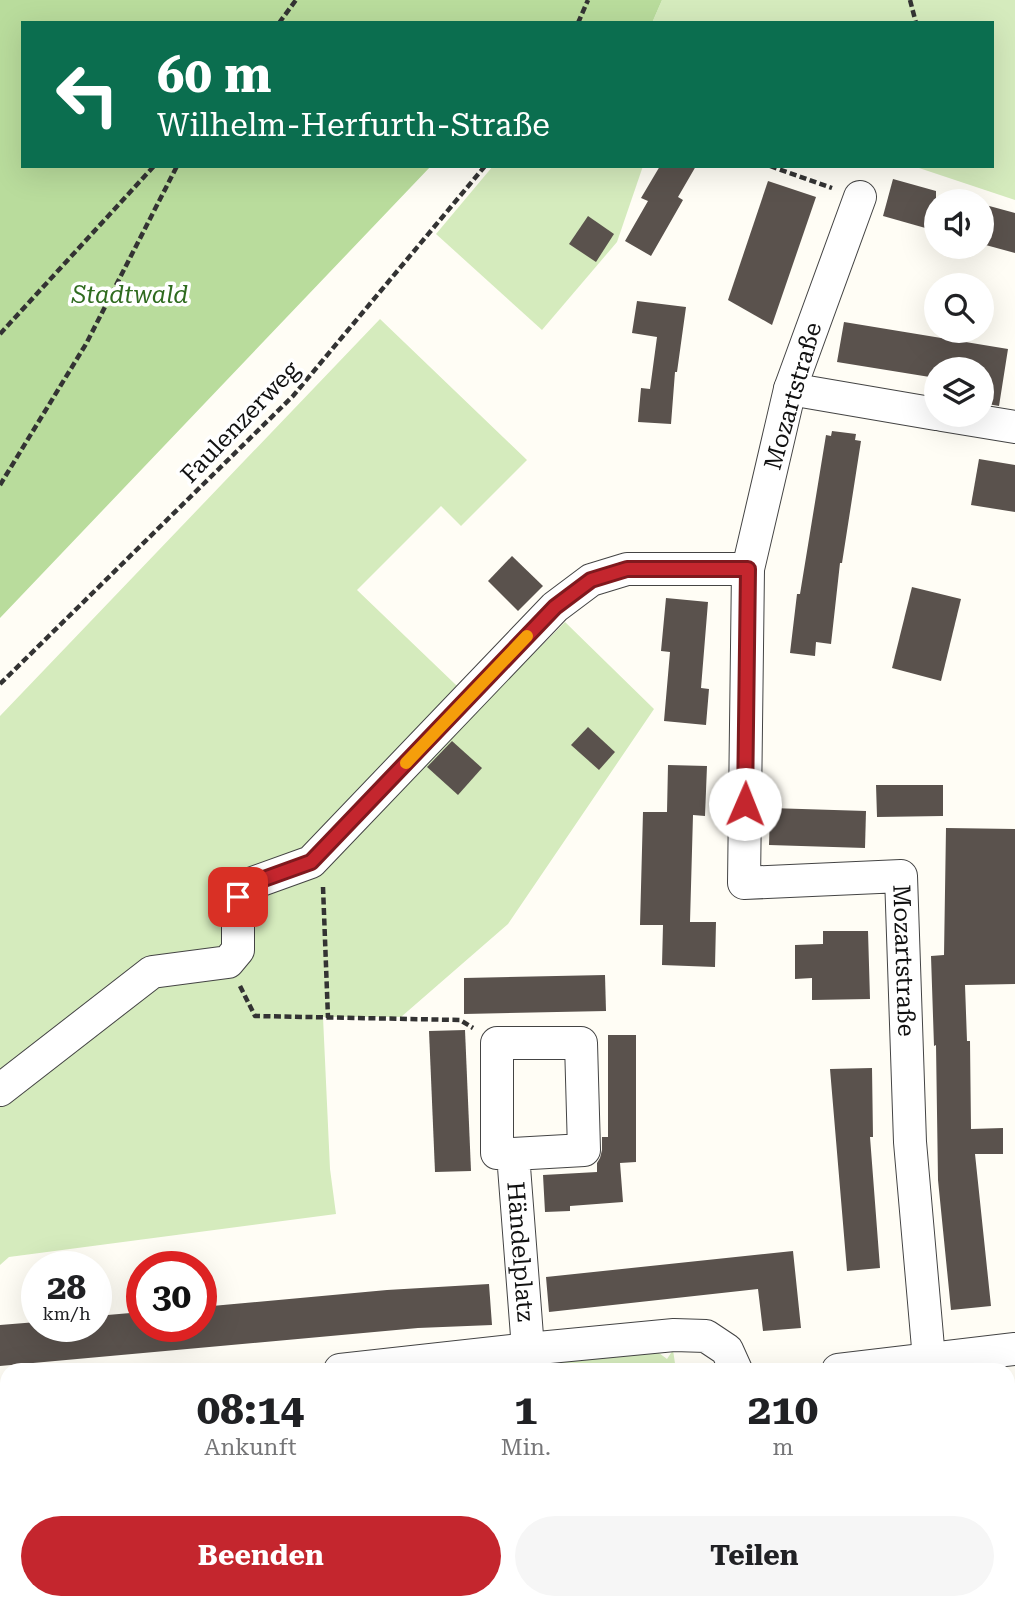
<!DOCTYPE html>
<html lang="de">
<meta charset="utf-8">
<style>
body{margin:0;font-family:"Roboto Serif",serif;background:#f6f6f6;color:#202124;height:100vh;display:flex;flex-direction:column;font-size:26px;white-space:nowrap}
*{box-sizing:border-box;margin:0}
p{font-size:23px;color:#757577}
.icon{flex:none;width:38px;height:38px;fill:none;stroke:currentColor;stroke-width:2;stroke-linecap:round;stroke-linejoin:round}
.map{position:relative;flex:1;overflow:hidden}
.side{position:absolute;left:0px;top:1363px;width:1015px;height:247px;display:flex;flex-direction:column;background:#fff;border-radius:21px 21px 0 0;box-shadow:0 7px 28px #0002}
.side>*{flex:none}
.hud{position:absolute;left:21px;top:21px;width:973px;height:147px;border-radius:0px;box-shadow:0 7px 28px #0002;background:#0b6e4f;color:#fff;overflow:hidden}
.buttons{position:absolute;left:924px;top:189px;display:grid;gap:14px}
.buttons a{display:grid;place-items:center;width:70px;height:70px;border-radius:50%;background:#fff;box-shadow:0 7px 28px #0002;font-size:35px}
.speed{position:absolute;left:21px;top:1251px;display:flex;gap:14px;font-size:35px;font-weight:700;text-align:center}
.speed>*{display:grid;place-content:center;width:91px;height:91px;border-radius:50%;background:#fff;box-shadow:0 7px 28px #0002;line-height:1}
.speed small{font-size:18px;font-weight:400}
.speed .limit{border:10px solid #d22;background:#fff;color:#111}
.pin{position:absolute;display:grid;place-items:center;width:60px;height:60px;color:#fff;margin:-30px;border-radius:14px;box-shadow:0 4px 10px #0006}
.me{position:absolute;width:77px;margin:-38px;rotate:1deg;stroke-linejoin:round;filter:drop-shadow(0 0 5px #0008)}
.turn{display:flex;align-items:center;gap:24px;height:147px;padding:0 21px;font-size:32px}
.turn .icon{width:91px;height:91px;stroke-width:2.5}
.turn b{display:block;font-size:49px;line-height:60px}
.eta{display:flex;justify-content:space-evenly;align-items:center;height:119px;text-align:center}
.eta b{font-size:42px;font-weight:700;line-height:49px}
.primary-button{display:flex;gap:14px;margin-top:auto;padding:14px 21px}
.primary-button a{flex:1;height:80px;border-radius:42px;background:#c4262e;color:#fff;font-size:28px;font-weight:700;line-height:80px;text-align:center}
.primary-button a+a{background:#f6f6f6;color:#202124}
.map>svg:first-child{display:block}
</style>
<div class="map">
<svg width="1015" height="1609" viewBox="0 0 1015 1609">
<rect width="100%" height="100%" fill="#fffdf5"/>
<g fill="#d5ebbd">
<path d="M 662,0 L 1015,0 L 1015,200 L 913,166 L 992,166 L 992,23 L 652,23 Z"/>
<path d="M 493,166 L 643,166 L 617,242 L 542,330 L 436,234 Z"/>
<path d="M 380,319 L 527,460 L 461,526 L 441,506 L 357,590 L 480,708 L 565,622 L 654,709 L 508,924 L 401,1017 L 323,1017 L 330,1169 L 336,1214 L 9,1257 L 0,1265 L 0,716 Z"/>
<path d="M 664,1346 L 659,1353 L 667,1359 L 673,1350 L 676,1370 L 555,1370 L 554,1357 Z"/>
</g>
<path fill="#b9dc9c" d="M 0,0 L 662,0 L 652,23 L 23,23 L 23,166 L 431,166 L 0,618 Z"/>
<g fill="#5a524d">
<path d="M 660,166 L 696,166 L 678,197 L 683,200 L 651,256 L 625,241 L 648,201 L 641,198 Z"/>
<path d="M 893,179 L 936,191 L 936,231 L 883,216 Z"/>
<path d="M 768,181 L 816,197 L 772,325 L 728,300 Z"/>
<path d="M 982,204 L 1015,213 L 1015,253 L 982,244 Z"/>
<path d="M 588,216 L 614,234 L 596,262 L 569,244 Z"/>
<path d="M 637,301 L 686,307 L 677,372 L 675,372 L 671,424 L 638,422 L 641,388 L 650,389 L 657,337 L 632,333 Z"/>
<path d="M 844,322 L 1008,349 L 999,406 L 982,403 L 982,369 L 936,369 L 936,378 L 837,362 Z"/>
<path d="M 832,431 L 856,434 L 855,440 L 861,441 L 842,563 L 840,563 L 831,644 L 816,642 L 815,656 L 790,653 L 797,594 L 800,594 L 826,435 L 831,436 Z"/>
<path d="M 979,459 L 1015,465 L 1015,512 L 971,505 Z"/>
<path d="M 512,556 L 543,586 L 518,611 L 488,581 Z"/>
<path d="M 912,587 L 961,599 L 941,681 L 892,668 Z"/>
<path d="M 666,598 L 708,602 L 701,688 L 709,689 L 706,725 L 664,721 L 670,652 L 661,651 Z"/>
<path d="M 588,727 L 615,752 L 599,770 L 571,745 Z"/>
<path d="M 452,741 L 482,768 L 458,795 L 427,767 Z"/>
<path d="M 668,765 L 707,766 L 705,816 L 693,815 L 690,922 L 716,922 L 715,967 L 662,965 L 663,925 L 640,925 L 643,812 L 667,812 Z"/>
<path d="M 876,785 L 943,785 L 943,816 L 877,817 Z"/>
<path d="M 770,808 L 866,811 L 865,848 L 769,845 Z"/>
<path d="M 946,828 L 1015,829 L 1015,984 L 965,985 L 967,1041 L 970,1041 L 971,1129 L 1003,1128 L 1003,1154 L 975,1154 L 991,1306 L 951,1310 L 938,1180 L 936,1045 L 934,1046 L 931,956 L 944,955 Z"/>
<path d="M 823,931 L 868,931 L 870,999 L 812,1000 L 812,978 L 795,979 L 795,945 L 823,944 Z"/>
<path d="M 605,975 L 606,1011 L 464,1014 L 464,978 Z"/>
<path d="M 465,1030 L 471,1171 L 435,1172 L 429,1031 Z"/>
<path d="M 608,1035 L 636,1035 L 636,1162 L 620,1163 L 623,1202 L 570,1206 L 570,1211 L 545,1212 L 543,1175 L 597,1172 L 597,1163 L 600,1158 L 602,1150 L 602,1137 L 608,1137 Z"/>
<path d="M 872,1068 L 873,1137 L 870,1137 L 880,1268 L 847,1271 L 830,1069 Z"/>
<path d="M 793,1251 L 801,1328 L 763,1331 L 758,1289 L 549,1312 L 546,1277 Z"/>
<path d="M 489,1284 L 492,1325 L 418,1328 L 0,1366 L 0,1325 L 37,1322 L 37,1326 L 96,1326 L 96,1316 L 142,1312 L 142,1326 L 201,1326 L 201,1307 L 387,1290 Z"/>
</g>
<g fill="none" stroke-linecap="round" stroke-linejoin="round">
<defs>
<g id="minor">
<path id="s1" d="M 860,197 L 790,389 L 748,569 L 744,883 L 901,876 L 910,1142 L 929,1359"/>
<path d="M 790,389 L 936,414"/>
<path d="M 942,415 L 1015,427"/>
<path d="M 0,1090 L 152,972 L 228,962 L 238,950 L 238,897 L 250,884 L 311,862 L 555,607 L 591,580 L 627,569 L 748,569"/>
<path id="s2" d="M 513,1154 L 584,1150 L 581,1043 L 497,1043 L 497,1153 L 513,1154 L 528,1349"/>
<path d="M 340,1370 L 528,1349 L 674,1335 L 706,1336 L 727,1350 L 736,1370"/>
<path d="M 838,1370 L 1015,1349"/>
<path d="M 0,1408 L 7,1408"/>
<path d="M 766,1603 L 767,1609"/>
</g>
</defs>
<use href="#minor" stroke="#444" stroke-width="34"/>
<g stroke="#333" stroke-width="4.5" stroke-dasharray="7 3.5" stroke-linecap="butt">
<path d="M 910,0 L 916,23"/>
<path d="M 279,23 L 296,0"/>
<path d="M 578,23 L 588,0"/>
<path d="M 770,166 L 832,188"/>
<path d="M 0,334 L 154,166"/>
<path d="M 0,485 L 86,344 L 177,166"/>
<path d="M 0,684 L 293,396 L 485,166"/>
<path d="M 323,887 L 328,1018"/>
<path d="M 240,986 L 255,1016 L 460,1020 L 473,1028"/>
<path d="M 184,1603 L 184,1609"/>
</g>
<use href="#minor" stroke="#fff" stroke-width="32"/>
</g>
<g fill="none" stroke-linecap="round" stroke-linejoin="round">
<defs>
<path id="route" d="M 238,897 L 250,884 L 311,862 L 555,607 L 591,580 L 627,569 L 748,569 L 745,804"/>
</defs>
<use href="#route" stroke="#7f191e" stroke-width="18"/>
<use href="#route" stroke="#c4262e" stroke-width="12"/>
<path stroke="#f59e0b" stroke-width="12" d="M 406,763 L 527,636"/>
</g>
<g text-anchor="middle" stroke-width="7" stroke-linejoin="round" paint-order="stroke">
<g font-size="24" font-style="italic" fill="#2f6b1f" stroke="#fff">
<text x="130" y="303">Stadtwald</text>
</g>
<g font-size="24" fill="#111" stroke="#fff">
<text transform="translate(793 396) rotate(-74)" y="8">Mozartstraße</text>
<text transform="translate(240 422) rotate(-46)" y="8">Faulenzerweg</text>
<text dy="8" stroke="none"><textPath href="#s1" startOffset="945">Mozartstraße</textPath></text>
<text dy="8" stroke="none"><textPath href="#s2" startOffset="486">Händelplatz</textPath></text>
</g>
</g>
</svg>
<div class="buttons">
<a><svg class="icon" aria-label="sound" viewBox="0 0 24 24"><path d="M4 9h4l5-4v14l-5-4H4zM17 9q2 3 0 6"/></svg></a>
<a><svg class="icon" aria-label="search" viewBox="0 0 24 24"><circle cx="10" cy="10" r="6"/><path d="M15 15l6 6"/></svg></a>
<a><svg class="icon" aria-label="layers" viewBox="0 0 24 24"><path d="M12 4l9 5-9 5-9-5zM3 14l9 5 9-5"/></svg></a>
</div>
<div class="speed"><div>28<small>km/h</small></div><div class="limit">30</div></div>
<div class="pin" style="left:238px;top:897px;background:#d93025"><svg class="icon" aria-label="arrive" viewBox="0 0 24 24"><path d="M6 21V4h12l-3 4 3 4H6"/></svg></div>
<svg class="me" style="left:745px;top:804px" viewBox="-20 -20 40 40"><circle r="19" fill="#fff"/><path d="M0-13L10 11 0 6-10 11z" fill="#c4262e"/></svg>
<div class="hud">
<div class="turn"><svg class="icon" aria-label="left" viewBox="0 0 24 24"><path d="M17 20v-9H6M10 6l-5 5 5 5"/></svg><div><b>60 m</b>Wilhelm-Herfurth-Straße</div></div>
</div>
<section class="side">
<div class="eta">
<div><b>08:14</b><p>Ankunft</p></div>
<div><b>1</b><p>Min.</p></div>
<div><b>210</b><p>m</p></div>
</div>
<div class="primary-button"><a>Beenden</a><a>Teilen</a></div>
</section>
</div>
